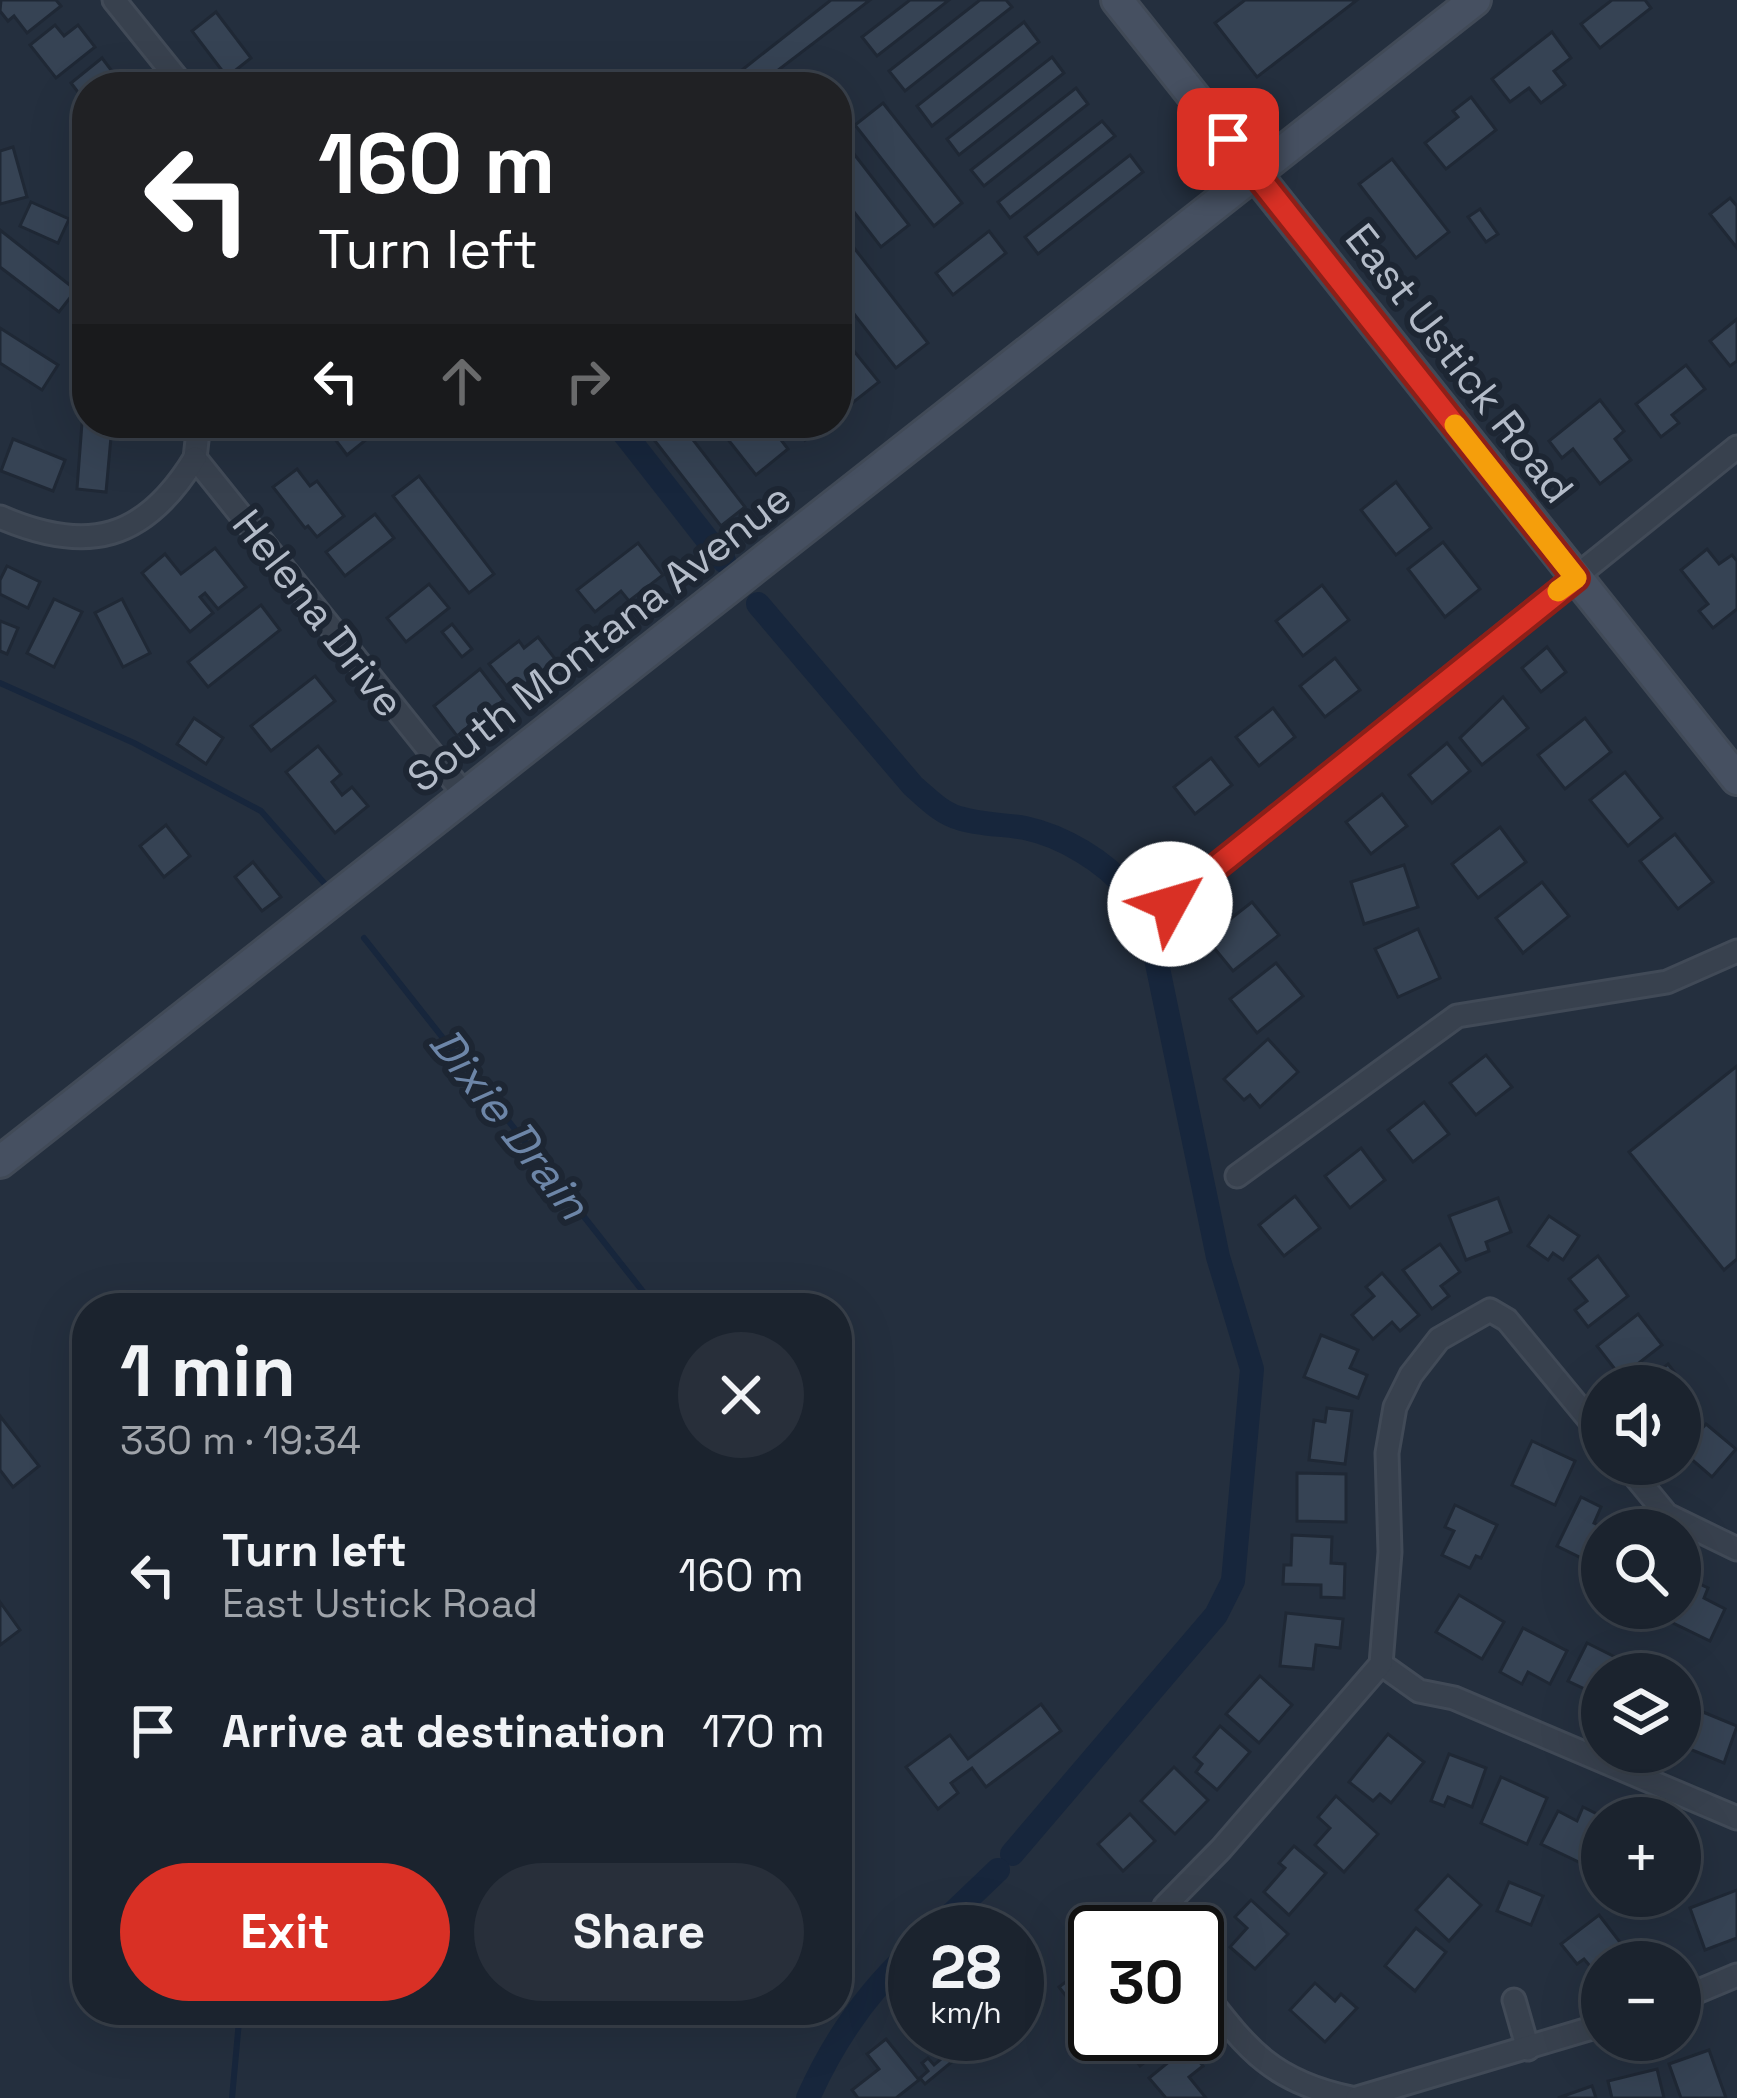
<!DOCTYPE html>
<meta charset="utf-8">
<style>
body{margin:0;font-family:"Space Grotesk",sans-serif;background:#282f3a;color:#f1f3f6;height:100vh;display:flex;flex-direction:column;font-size:45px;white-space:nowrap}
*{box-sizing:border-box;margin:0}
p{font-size:39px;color:#a0a4aa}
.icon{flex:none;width:66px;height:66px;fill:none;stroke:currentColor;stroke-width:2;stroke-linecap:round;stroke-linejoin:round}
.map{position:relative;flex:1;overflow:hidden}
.panel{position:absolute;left:72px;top:1293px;width:780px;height:732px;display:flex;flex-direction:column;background:#1b232e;border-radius:48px;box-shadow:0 12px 48px #0002,0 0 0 3px #39404a}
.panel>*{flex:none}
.top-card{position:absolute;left:72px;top:72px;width:780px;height:366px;border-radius:48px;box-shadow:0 12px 48px #0002,0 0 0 3px #39404a;background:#202124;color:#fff;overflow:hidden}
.buttons{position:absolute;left:1581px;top:1365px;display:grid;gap:24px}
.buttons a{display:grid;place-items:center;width:120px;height:120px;border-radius:50%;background:#1b232e;box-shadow:0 12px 48px #0002,0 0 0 3px #39404a;font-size:60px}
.speed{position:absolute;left:888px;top:1905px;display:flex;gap:24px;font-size:60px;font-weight:700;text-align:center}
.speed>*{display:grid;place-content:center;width:156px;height:156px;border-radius:50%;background:#1b232e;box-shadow:0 12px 48px #0002,0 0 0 3px #39404a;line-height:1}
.speed small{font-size:30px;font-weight:400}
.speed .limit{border:6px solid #111;border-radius:18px;background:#fff;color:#111}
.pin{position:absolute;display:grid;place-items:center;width:102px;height:102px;color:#fff;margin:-51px;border-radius:24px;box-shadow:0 6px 18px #0006}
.me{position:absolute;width:132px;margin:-66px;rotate:51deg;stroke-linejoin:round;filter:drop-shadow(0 0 9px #0008)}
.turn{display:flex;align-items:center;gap:42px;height:252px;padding:0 48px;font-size:54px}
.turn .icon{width:156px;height:156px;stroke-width:2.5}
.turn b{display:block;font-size:84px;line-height:102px}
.lanes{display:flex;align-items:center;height:114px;padding:0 48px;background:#0003;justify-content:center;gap:60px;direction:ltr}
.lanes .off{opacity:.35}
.round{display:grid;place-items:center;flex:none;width:126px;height:126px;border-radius:63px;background:#282f3a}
.headline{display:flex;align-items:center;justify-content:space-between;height:204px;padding:0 48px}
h1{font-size:72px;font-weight:700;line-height:90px}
.primary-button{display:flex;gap:24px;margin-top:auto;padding:24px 48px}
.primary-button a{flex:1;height:138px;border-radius:72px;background:#d93025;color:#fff;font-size:48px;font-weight:700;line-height:138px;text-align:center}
.primary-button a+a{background:#282f3a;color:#f1f3f6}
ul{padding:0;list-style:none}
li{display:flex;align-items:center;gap:36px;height:156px;padding:0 48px}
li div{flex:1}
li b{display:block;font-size:45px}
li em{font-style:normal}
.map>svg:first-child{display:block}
</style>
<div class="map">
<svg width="1737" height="2098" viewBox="0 0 1737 2098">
<rect width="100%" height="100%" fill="#242f3e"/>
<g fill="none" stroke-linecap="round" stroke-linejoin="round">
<g stroke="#17263c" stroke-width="6">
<path d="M 0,683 L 134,743 L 261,811 L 325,884"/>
<path d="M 364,938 L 656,1308"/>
<path d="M 232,2098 L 240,2010"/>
</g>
<g stroke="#17263c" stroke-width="24">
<path d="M 616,423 L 724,561"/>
<path d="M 758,604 L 913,786 C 927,798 941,813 959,818 C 980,825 1004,824 1025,828 C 1063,836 1106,862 1129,891"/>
<path d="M 1012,1854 L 1216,1615 L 1233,1581 L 1252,1369 L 1218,1257 L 1154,949"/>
<path d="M 933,1932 L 998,1870"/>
<path d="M 808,2098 C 833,2042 865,1994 911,1952"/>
</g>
</g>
<g fill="#364354" stroke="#1f2835" stroke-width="3">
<path d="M 1,0 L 56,0 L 61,6 L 27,33 L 14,16 L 8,21 L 0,11 Z"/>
<path d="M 831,0 L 870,0 L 756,87 L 742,70 Z"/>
<path d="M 910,0 L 949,0 L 877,56 L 862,37 Z"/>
<path d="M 980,0 L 1006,0 L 1012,7 L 905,91 L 889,71 Z"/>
<path d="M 1245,0 L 1357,0 L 1257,77 L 1215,23 Z"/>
<path d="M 1612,0 L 1645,0 L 1651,8 L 1600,48 L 1581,24 Z"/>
<path d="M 216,12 L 251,58 L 227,77 L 192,31 Z"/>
<path d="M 1024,22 L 1039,42 L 932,126 L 917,106 Z"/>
<path d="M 55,25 L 64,36 L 78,25 L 95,47 L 56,78 L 30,45 Z"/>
<path d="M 1552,32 L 1571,58 L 1554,71 L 1565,85 L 1541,103 L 1529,88 L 1510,102 L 1492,79 Z"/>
<path d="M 1052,57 L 1064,73 L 959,155 L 947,139 Z"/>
<path d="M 102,58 L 124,87 L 87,87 L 87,104 L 71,83 Z"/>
<path d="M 1076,88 L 1088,104 L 984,186 L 971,170 Z"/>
<path d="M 1471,97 L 1496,130 L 1446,169 L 1425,143 L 1458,117 L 1453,111 Z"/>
<path d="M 883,103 L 962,203 L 934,226 L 855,125 Z"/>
<path d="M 1102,121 L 1115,136 L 1010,218 L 998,202 Z"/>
<path d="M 837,132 L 909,225 L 881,247 L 837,190 Z"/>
<path d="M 13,147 L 27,197 L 0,204 L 0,151 Z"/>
<path d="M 1130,155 L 1143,172 L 1038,254 L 1025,237 Z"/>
<path d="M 1392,159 L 1449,232 L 1416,258 L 1359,184 Z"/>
<path d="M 1730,198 L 1737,206 L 1737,248 L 1710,214 Z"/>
<path d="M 31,202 L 69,219 L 58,243 L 20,226 Z"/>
<path d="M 1480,209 L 1498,234 L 1486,242 L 1468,217 Z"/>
<path d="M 837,226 L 928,343 L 896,368 L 837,292 Z"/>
<path d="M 0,230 L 76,290 L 59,312 L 0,267 Z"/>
<path d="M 989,231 L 1006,253 L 953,295 L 936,273 Z"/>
<path d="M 1737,319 L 1737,361 L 1730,366 L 1710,341 Z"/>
<path d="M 0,328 L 58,365 L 42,390 L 0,363 Z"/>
<path d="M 837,330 L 879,382 L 851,404 L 837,386 Z"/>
<path d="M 1686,365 L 1705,389 L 1672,415 L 1679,423 L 1661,437 L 1636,404 Z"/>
<path d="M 1600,400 L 1624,431 L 1615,439 L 1631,460 L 1600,484 L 1573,449 L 1562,458 L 1549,441 Z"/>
<path d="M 82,423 L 112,426 L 106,492 L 77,489 Z"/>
<path d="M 244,423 L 279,423 L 277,436 L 243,433 Z"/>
<path d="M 337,423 L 387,423 L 347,455 L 328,430 Z"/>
<path d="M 641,423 L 680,423 L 745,507 L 721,526 Z"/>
<path d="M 715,423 L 768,423 L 788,449 L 756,475 Z"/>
<path d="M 792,423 L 826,423 L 805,440 Z"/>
<path d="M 13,439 L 65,460 L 53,491 L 1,471 Z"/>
<path d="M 297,469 L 310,486 L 317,481 L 344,516 L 317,537 L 308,526 L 305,528 L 273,487 Z"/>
<path d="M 419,476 L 494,574 L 469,593 L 393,496 Z"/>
<path d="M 1396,482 L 1431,528 L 1396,555 L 1361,510 Z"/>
<path d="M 375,514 L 394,538 L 345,576 L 326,552 Z"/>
<path d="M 1443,542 L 1480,589 L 1445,617 L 1408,569 Z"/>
<path d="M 638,543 L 663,575 L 629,601 L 621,591 L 595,612 L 577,590 Z"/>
<path d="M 215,548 L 246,587 L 218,609 L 205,593 L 200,597 L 213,613 L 190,632 L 142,573 L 165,554 L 181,574 Z"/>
<path d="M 1707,549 L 1719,564 L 1732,555 L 1737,561 L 1737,609 L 1713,628 L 1699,611 L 1708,604 L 1681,570 Z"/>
<path d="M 7,566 L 40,582 L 28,608 L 0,594 L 0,580 Z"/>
<path d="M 429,584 L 449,608 L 406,642 L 387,618 Z"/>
<path d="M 1322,585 L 1349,620 L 1303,656 L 1276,621 Z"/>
<path d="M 54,599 L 82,612 L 54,667 L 27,653 Z"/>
<path d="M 122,599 L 150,653 L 123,667 L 95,613 Z"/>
<path d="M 261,605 L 280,630 L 208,687 L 188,662 Z"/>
<path d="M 0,621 L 18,628 L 7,654 L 0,651 Z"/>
<path d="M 452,624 L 472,649 L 462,657 L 442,632 Z"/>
<path d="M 538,637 L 556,660 L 513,694 L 489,664 L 519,641 L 524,648 Z"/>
<path d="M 1547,647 L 1566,672 L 1541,692 L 1522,668 Z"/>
<path d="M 1335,658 L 1360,690 L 1325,717 L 1300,686 Z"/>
<path d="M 480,669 L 504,700 L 457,736 L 434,706 Z"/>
<path d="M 315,676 L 335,701 L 271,751 L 251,726 Z"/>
<path d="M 1503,697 L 1528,728 L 1482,765 L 1460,738 Z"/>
<path d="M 1273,708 L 1295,737 L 1259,766 L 1236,737 Z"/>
<path d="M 194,718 L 223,738 L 206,764 L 177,744 Z"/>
<path d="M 1585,718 L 1611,752 L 1565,789 L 1538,755 Z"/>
<path d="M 1447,743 L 1470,771 L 1432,803 L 1409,775 Z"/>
<path d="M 318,746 L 341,774 L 332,782 L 342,795 L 352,787 L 368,806 L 335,833 L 286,772 Z"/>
<path d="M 1211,758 L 1232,785 L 1195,814 L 1174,787 Z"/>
<path d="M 1625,772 L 1662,818 L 1628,846 L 1590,800 Z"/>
<path d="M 1382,794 L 1407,826 L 1371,854 L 1346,822 Z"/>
<path d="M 166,825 L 190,856 L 164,877 L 140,846 Z"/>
<path d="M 1500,827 L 1526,862 L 1478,898 L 1452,864 Z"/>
<path d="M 1675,834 L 1713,882 L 1678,909 L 1640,861 Z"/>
<path d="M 253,862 L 281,897 L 262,911 L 235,877 Z"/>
<path d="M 1404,865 L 1418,907 L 1364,924 L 1351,882 Z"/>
<path d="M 1542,882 L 1569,916 L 1523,953 L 1496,918 Z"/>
<path d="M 1252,902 L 1279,935 L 1233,971 L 1206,938 Z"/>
<path d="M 1418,929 L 1440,978 L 1398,997 L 1375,949 Z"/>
<path d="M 1276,963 L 1303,996 L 1257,1033 L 1230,999 Z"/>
<path d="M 1268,1039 L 1298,1072 L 1260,1107 L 1250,1095 L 1244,1100 L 1224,1079 Z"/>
<path d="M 1486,1055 L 1512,1087 L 1476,1115 L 1450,1083 Z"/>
<path d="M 1737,1066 L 1737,1259 L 1724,1270 L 1629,1152 Z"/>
<path d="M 1424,1102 L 1449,1134 L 1413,1162 L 1388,1130 Z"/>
<path d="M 1361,1148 L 1385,1180 L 1350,1208 L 1325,1176 Z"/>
<path d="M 1295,1196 L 1320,1228 L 1284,1256 L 1259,1225 Z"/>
<path d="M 1498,1198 L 1511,1232 L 1486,1242 L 1489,1251 L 1466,1260 L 1449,1216 Z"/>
<path d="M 1549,1216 L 1579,1236 L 1563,1260 L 1553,1253 L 1548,1260 L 1528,1246 Z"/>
<path d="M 1440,1244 L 1460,1272 L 1441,1286 L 1449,1296 L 1432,1309 L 1403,1270 Z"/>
<path d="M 1598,1256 L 1628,1296 L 1588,1327 L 1575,1310 L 1587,1301 L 1569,1279 Z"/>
<path d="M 1382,1273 L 1419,1315 L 1400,1331 L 1392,1322 L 1373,1339 L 1352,1315 L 1374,1296 L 1366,1287 Z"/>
<path d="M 1638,1314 L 1662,1345 L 1621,1377 L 1597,1346 Z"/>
<path d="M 1321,1335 L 1358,1350 L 1350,1368 L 1367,1375 L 1358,1398 L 1304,1377 Z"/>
<path d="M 1668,1364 L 1696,1400 L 1680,1413 L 1680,1386 L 1640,1386 Z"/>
<path d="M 1327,1408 L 1352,1411 L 1345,1464 L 1309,1460 L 1314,1420 L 1325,1422 Z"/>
<path d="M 0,1416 L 39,1466 L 13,1487 L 0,1470 Z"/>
<path d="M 1706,1424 L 1736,1449 L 1712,1477 L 1682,1451 Z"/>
<path d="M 1532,1441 L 1575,1461 L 1555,1505 L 1512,1485 Z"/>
<path d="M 1297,1473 L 1346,1474 L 1346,1522 L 1297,1521 Z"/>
<path d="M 1581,1497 L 1601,1507 L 1594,1523 L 1608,1530 L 1602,1530 L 1602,1568 L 1557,1546 Z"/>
<path d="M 1455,1505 L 1497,1525 L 1481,1558 L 1476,1556 L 1470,1568 L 1442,1555 L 1454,1531 L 1445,1527 Z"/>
<path d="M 1292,1535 L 1332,1537 L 1331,1563 L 1345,1564 L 1344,1598 L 1321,1597 L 1321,1585 L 1283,1584 L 1284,1565 L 1291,1565 Z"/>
<path d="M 1689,1579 L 1708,1588 L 1704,1598 L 1725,1609 L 1710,1641 L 1669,1621 L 1676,1608 L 1680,1608 Z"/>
<path d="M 1459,1595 L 1504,1622 L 1482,1659 L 1436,1632 Z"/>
<path d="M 0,1602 L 20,1630 L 0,1645 Z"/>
<path d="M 1286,1613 L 1343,1619 L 1340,1648 L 1316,1645 L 1313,1669 L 1280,1666 Z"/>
<path d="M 1523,1628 L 1567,1651 L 1550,1684 L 1528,1672 L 1522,1684 L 1500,1672 Z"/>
<path d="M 1587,1643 L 1633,1666 L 1630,1674 L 1602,1674 L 1602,1715 L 1586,1707 L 1593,1693 L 1568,1681 Z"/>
<path d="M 1260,1676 L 1292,1705 L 1259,1743 L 1226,1714 Z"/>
<path d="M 1041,1704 L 1061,1731 L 986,1787 L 972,1768 L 951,1783 L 958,1793 L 938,1809 L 906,1767 L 950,1735 L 968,1759 Z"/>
<path d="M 1703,1712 L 1737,1726 L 1724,1763 L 1687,1748 Z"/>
<path d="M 1220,1726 L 1250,1752 L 1217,1790 L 1196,1772 L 1202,1764 L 1194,1757 Z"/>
<path d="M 1388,1734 L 1424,1762 L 1391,1803 L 1380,1794 L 1373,1801 L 1349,1782 Z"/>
<path d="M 1449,1754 L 1486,1768 L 1472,1807 L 1448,1797 L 1444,1806 L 1431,1801 Z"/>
<path d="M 1174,1767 L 1208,1800 L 1175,1834 L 1141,1801 Z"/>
<path d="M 1501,1777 L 1547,1798 L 1527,1844 L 1481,1823 Z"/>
<path d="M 1336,1796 L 1378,1834 L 1344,1872 L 1315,1845 L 1330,1828 L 1318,1817 Z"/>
<path d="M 1583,1807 L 1605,1818 L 1583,1864 L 1541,1844 L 1558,1811 L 1577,1821 Z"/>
<path d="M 1130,1814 L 1155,1841 L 1123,1871 L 1098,1844 Z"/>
<path d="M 1294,1846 L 1326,1873 L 1289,1915 L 1264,1892 L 1285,1868 L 1279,1863 Z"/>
<path d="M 1448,1875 L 1481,1905 L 1449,1941 L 1416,1910 Z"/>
<path d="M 1509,1882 L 1543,1896 L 1531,1925 L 1497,1911 Z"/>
<path d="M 1737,1890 L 1737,1938 L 1705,1950 L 1690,1908 Z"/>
<path d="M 1251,1900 L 1288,1934 L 1255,1969 L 1230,1947 L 1247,1928 L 1235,1917 Z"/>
<path d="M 1599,1915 L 1633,1959 L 1602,1962 L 1602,1968 L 1595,1972 L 1584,1959 L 1577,1964 L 1561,1944 Z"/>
<path d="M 1416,1928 L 1446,1952 L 1415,1991 L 1385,1966 Z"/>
<path d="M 1087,1966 L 1095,1975 L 1095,2010 L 1084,2019 L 1059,1987 Z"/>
<path d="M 1315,1983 L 1335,2001 L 1341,1994 L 1357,2008 L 1325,2042 L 1290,2010 Z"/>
<path d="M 1116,2034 L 1177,2034 L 1179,2036 L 1140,2066 Z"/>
<path d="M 886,2039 L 919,2080 L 896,2098 L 858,2098 L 852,2090 L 879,2069 L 867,2054 Z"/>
<path d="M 1187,2047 L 1203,2066 L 1189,2077 L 1206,2098 L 1166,2098 L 1149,2078 Z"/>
<path d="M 953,2049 L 959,2056 L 925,2084 L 920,2078 L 928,2071 L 922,2063 L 928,2058 L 934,2065 Z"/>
<path d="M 1709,2050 L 1726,2098 L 1681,2098 L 1669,2064 Z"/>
<path d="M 1657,2069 L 1664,2098 L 1612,2098 L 1608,2081 Z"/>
<path d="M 1592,2086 L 1596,2098 L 1558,2098 Z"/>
</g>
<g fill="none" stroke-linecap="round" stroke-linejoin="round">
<defs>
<g id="street">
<path d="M 114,0 L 184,87"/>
<path d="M 199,423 L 195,458 L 465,795"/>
<path d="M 0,517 C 88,555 145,540 195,458"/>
<path d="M 1170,903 L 1737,447"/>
<path d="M 1237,1176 L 1457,1016 L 1667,982 L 1737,951"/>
<path d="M 1625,1464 L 1667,1515 L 1737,1549"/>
<path d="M 1381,1664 L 1419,1691 L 1454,1698 L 1737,1818"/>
<path d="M 1165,1932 L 1165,1906 L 1221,1849 L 1381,1664 L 1390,1552 L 1387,1453 L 1395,1407 L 1411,1375 L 1439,1339 L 1490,1310 L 1507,1320 L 1602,1435"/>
<path d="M 1197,1984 C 1246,2047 1269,2081 1351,2098"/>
<path d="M 1680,1999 L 1737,1975"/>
<path d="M 1514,2000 L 1528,2049"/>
<path d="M 1357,2098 L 1602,2025"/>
</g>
<g id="secondary">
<path d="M 1117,0 L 1737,779"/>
<path d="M 0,1162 L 1475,0"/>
</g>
</defs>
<use href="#street" stroke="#414a57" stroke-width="27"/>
<use href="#secondary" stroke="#414a57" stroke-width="36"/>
<use href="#street" stroke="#38414e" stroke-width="21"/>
<use href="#secondary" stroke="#465061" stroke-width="30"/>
</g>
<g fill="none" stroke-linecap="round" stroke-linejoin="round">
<defs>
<path id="route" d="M 1170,904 L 1576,578 L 1228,139"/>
</defs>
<use href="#route" stroke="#8d1f18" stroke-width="30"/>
<use href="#route" stroke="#d93025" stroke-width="21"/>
<path stroke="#f59e0b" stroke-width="21" d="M 1455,425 L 1576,578 L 1558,591"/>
</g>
<g text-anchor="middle" stroke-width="12" stroke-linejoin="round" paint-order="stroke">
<g font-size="42" fill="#b4bcc9" stroke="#1d2633">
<text transform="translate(1460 363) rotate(52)" y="15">East Ustick Road</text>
<text transform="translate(319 613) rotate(52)" y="15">Helena Drive</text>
<text transform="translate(599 637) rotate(-38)" y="15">South Montana Avenue</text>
</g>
<g font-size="45" font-style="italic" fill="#6d86a8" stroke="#1d2633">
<text transform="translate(510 1123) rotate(52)" y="16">Dixie Drain</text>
</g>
</g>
</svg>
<div class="buttons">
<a><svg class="icon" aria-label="sound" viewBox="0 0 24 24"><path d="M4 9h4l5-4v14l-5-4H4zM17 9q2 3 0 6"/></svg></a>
<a><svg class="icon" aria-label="search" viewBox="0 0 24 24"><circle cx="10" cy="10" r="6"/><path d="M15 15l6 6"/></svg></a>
<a><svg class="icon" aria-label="layers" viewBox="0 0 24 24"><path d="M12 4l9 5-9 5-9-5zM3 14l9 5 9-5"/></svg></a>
<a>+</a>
<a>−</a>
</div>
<div class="speed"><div>28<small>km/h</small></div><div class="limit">30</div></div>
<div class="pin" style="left:1228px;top:139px;background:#d93025"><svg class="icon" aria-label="arrive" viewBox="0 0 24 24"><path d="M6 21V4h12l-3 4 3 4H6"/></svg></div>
<svg class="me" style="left:1170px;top:904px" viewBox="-20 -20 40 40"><circle r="19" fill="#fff"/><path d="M0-13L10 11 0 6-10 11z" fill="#d93025"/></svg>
<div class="top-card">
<div class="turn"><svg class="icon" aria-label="left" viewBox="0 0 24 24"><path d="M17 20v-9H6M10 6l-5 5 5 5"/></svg><div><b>160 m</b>Turn left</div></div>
<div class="lanes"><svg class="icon" aria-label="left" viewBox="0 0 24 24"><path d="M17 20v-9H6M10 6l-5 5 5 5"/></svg><svg class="icon off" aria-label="ahead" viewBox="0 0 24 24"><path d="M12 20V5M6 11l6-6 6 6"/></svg><svg class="icon off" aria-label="right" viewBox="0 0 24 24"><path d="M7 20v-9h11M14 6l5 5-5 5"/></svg></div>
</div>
<section class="panel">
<div class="headline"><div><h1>1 min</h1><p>330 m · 19:34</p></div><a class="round"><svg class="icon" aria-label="close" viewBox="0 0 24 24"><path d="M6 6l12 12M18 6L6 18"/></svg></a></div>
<ul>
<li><svg class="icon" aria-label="left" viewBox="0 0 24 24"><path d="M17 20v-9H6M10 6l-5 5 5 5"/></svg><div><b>Turn left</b><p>East Ustick Road</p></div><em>160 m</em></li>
<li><svg class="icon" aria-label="arrive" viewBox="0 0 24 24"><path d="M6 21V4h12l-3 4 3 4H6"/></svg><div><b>Arrive at destination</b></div><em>170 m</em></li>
</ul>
<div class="primary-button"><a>Exit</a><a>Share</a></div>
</section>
</div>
